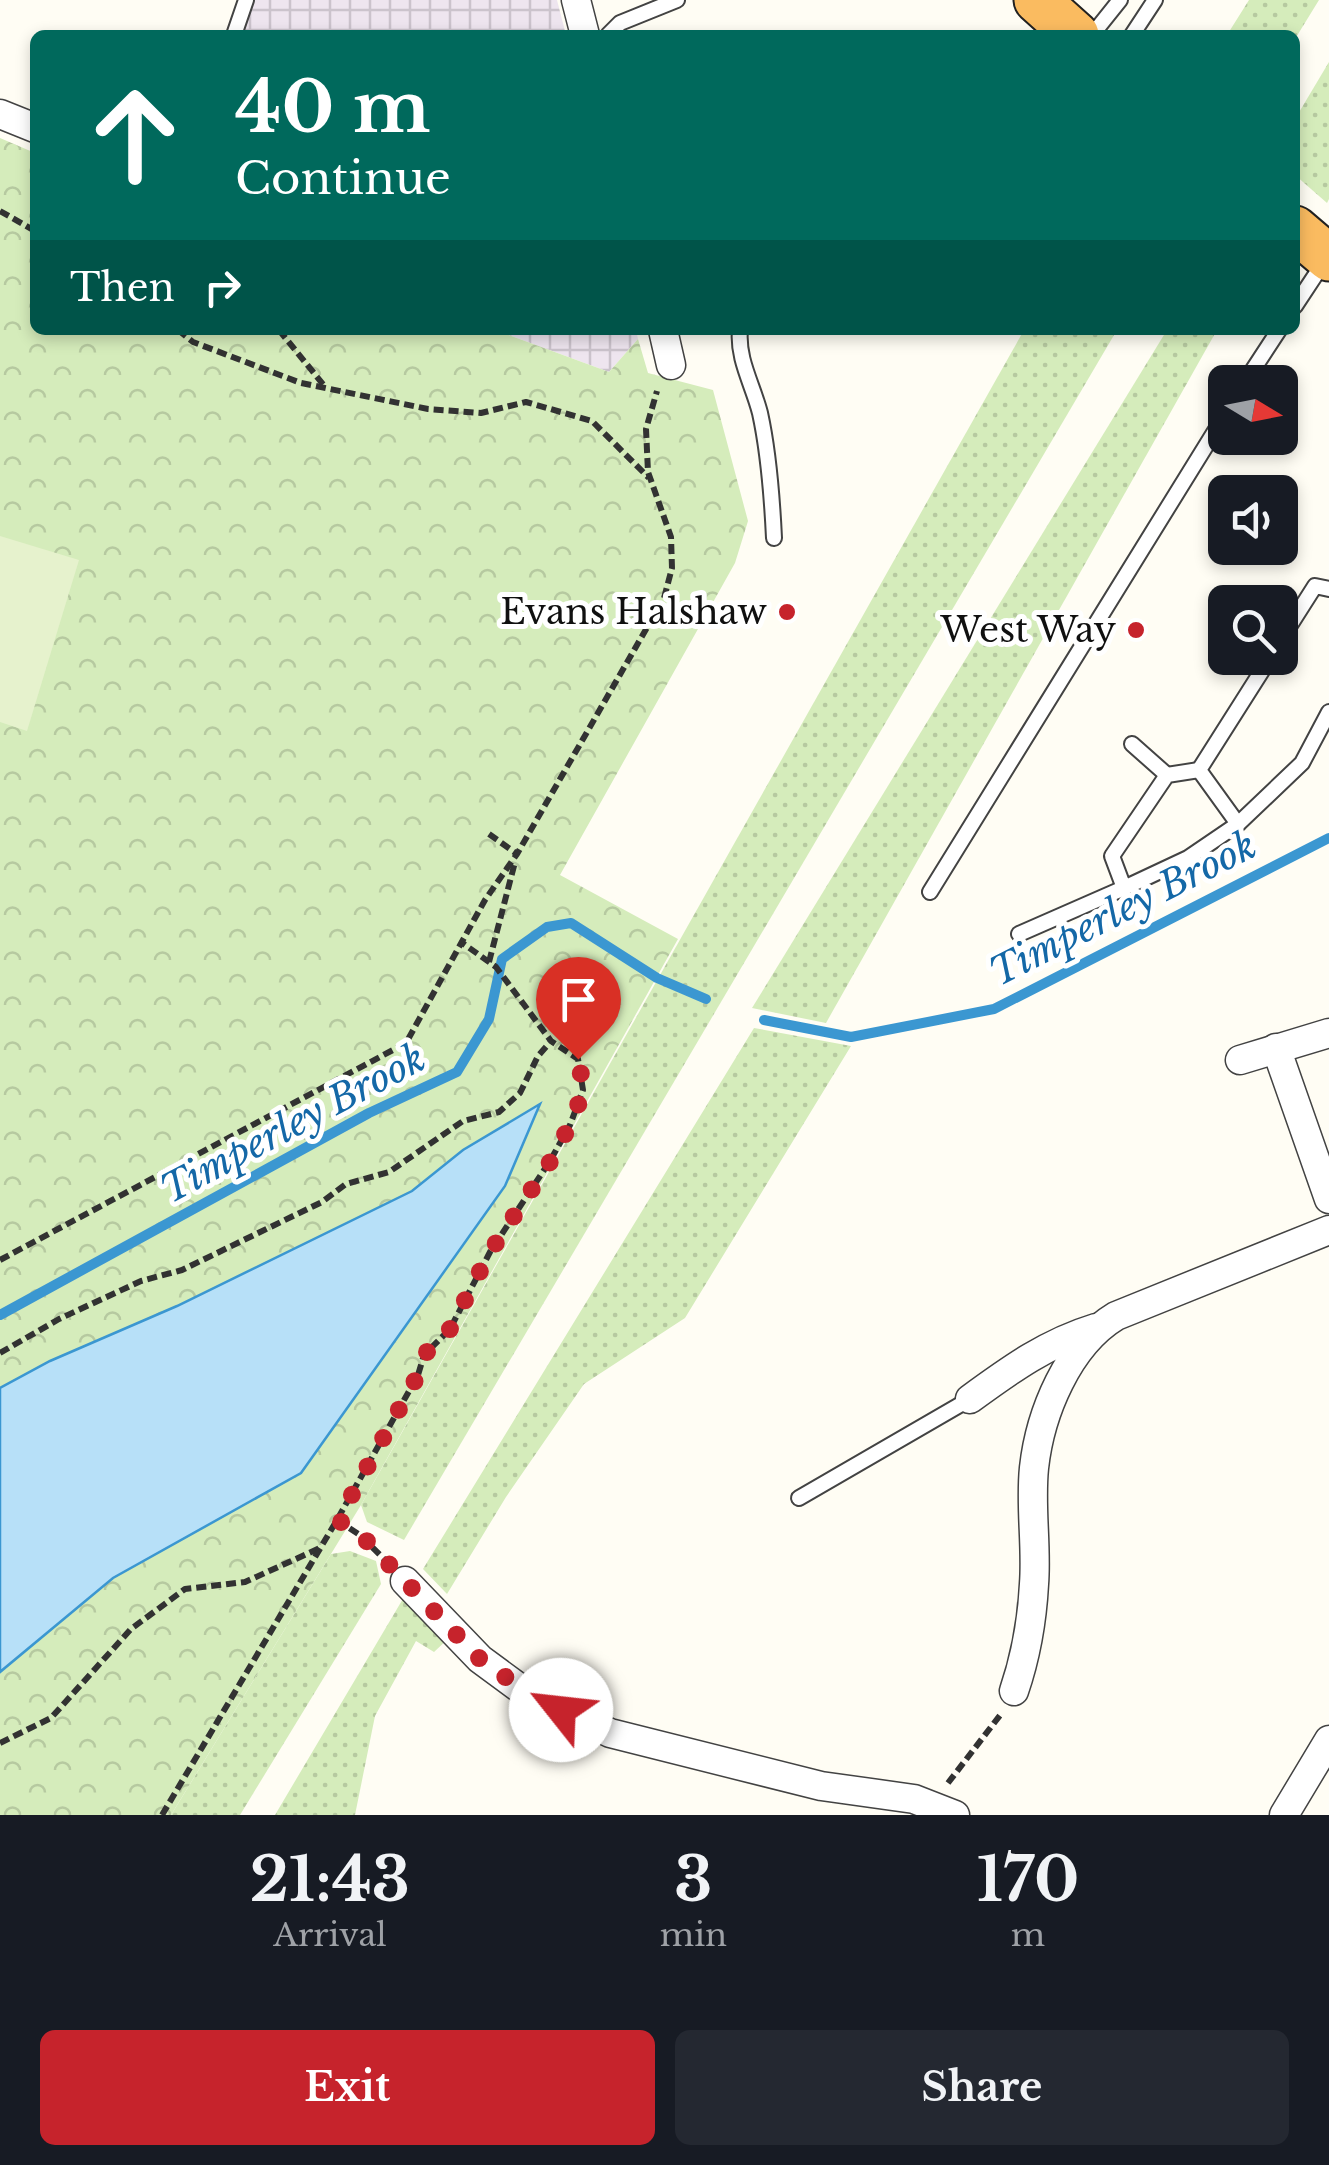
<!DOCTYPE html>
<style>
body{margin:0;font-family:"Libre Baskerville",serif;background:#242831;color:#f1f3f6;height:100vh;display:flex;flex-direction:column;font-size:38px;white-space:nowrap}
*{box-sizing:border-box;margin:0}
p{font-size:32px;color:#9ea1a6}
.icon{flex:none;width:55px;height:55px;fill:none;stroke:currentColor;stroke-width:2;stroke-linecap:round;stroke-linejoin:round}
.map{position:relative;height:1815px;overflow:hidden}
.drawer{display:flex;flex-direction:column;background:#171b24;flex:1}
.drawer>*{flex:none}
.top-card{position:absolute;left:30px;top:30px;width:1270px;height:305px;border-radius:15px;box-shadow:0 5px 15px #0003;background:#00695c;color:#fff;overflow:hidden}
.needle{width:65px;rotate:100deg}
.fabs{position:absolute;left:1208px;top:365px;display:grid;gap:20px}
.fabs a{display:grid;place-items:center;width:90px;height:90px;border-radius:15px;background:#171b24;box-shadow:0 5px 15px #0003;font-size:50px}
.pin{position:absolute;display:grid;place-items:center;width:85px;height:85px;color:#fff;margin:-102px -42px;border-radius:50% 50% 50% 0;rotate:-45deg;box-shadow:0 0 10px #0007}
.pin .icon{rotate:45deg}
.me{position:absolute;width:110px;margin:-55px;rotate:299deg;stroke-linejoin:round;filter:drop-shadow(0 0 8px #0008)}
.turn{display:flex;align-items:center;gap:35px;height:210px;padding:0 40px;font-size:45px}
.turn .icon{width:130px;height:130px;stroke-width:2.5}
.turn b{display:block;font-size:70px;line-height:85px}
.then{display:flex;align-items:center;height:95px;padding:0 40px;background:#0003;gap:20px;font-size:38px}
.eta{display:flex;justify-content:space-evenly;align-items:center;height:170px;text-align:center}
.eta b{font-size:60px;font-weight:700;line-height:70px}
.action{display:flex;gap:20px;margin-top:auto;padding:20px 40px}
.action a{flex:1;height:115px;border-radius:15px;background:#c6232c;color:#fff;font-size:40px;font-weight:700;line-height:115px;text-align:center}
.action a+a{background:#242831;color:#f1f3f6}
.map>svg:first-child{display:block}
</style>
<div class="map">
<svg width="1329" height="1815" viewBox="0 0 1329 1815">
<defs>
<pattern id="industrial-grid" width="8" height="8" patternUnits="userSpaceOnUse" patternTransform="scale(2.5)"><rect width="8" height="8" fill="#eee5ef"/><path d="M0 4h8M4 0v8" fill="none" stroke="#cbc3cc"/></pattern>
<pattern id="grass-dots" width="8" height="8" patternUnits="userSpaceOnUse" patternTransform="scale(2.5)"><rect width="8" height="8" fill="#d5ecbb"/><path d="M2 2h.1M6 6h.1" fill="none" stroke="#b6c9a0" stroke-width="1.8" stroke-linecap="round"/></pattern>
<pattern id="park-crowns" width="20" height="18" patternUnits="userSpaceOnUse" patternTransform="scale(2.5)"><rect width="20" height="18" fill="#d5ecbb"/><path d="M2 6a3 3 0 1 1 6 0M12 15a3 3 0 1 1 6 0" fill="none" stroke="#b6c9a0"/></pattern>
</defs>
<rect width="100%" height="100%" fill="#fffdf4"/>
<g fill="url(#industrial-grid)">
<path d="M 251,0 L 557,0 L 566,35 L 239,35 Z"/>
<path d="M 495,330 L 636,330 L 638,339 L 609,372 Z"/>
</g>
<g fill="url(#grass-dots)">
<path d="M 1249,0 L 1319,0 L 1295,39 L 1295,35 L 1227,35 Z"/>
<path d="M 1329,62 L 1329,199 L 1327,203 L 1295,175 L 1295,119 Z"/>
<path d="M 1024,330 L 1117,330 L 404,1540 L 367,1522 L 361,1505 Z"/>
<path d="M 1167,330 L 1217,330 L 826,1023 L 752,1008 Z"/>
<path d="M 754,1028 L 851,1046 L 685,1318 L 584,1384 L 506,1497 L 447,1594 L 423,1569 Z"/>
<path d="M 350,1551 L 376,1561 L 381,1584 L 240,1815 L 171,1815 L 331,1554 Z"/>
<path d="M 407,1592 L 449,1638 L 434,1652 L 416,1641 L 375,1716 L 355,1815 L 275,1815 Z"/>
</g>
<path fill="url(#park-crowns)" d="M 0,138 L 35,153 L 35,330 L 495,330 L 609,372 L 638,339 L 648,373 L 713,390 L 748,521 L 735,563 L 560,875 L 678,939 L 361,1505 L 171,1815 L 0,1815 Z"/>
<path fill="#e6f2cd" d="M 0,536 L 79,560 L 27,731 L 0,722 Z"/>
<path fill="#b7e0f8" stroke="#3b97d1" stroke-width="2.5" d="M 540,1104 L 505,1186 L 301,1473 L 113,1578 L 0,1672 L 0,1388 L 50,1361 L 177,1306 L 412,1191 L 463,1150 Z"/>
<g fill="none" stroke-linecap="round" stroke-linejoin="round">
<g stroke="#3b97d1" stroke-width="10">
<path d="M 764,1020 L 851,1037 L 994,1009 L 1329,838"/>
<path d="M 0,1315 L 369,1113 L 457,1072 L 489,1019 L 502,959 L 547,927 L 571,923 L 657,978 L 706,999"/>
</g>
<defs>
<g id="service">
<path d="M 234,35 L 246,0"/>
<path d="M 608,35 L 620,23 L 677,0"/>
<path d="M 1092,35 L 1120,0"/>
<path d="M 1132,35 L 1155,0"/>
<path d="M 1295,306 L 1324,262"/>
<path d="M 740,330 C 737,359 753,385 760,413 C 769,454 772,496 774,538"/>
<path d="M 1245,382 L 1279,330"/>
<path d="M 1280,641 L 1315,586 L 1329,589"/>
<path d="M 1270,658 L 1199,770 L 1238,824 L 1302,763 L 1329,712"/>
<path d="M 1132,744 L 1167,775"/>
<path d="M 1199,770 L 1167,775 L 1112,856 L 1124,888 L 1188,858 L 1238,824"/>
<path d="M 930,892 L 1225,415"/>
<path d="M 1019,934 L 1124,888"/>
<path d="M 799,1498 L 970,1399"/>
</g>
<g id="minor">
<path d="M 576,0 L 585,35"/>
<path d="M 0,114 L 35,128"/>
<path d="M 663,330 L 671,365"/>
<path d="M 1276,1048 L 1329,1199"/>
<path d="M 1240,1060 L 1329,1033"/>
<path d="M 970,1399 C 1011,1369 1047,1343 1096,1328"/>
<path d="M 405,1581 L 480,1659 L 518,1687 L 610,1733 L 821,1786 L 914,1799 L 955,1815"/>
<path d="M 1014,1691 C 1026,1656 1032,1622 1034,1584 C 1037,1546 1030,1507 1034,1468 C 1040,1413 1068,1345 1116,1316 L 1329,1230"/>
<path d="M 1284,1815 L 1329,1740"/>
</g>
<g id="trunk">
<path d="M 1037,0 L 1076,35"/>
<path d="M 1295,229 L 1329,258"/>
</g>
</defs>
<use href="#service" stroke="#434343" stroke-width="18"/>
<use href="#minor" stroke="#434343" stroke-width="31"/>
<use href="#trunk" stroke="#212121" stroke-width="49"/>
<g stroke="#323232" stroke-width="6" stroke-dasharray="10 5" stroke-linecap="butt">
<path d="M 0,211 L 35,231"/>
<path d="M 178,330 L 193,342 L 301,383 L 428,409 L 481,413 L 526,402 L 592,421 L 649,478"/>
<path d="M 279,330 L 326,388"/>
<path d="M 489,834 L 517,854"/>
<path d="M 489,962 L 515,862"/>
<path d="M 0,1260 L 406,1043 L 485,900 L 517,854 L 664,598 L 672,568 L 671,537 L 648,472 L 646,429 L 657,391"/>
<path d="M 0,1353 L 59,1319 L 141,1281 L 182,1270 L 322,1202 L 346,1184 L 389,1172 L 463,1121 L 499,1112 L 520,1093 L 538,1056 L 551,1041"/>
<path d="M 337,1520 L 360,1535 L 386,1561"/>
<path d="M 0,1743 L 51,1718 L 131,1629 L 185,1589 L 245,1582 L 320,1548"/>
<path d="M 948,1783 L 1001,1714"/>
<path d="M 162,1815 L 337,1520 L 418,1375 L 424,1355 L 450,1329 L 490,1252 L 550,1161 L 570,1125 L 583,1090 L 578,1059 L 551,1041 L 496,967 L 461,942"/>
</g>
<use href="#service" stroke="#fff" stroke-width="14"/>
<use href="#minor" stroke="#fff" stroke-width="28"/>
<use href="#trunk" stroke="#fabb60" stroke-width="45"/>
</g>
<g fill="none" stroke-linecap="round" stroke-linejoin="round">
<path stroke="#c6232c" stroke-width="18" stroke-dasharray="0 32.4" d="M 561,1710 L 518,1686 L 480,1659 L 360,1534 L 338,1520 L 418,1375 L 424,1355 L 450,1329 L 490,1252 L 550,1162 L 570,1125 L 584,1090 L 578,1059"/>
</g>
<g fill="#c6232c" stroke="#fff" stroke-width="4">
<circle cx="787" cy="612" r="10"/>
<circle cx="1136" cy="630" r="10"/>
</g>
<g text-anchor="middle" stroke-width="10" stroke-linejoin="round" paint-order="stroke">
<g font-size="35" fill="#101010" stroke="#fff" text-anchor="end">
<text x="767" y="624">Evans Halshaw</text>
<text x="1116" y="642">West Way</text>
</g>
<g font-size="38" font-style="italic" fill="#1468a7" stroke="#fff">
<text transform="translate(1123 909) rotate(-27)" y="13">Timperley Brook</text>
<text transform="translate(293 1124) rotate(-28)" y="13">Timperley Brook</text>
</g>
</g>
</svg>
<div class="fabs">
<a><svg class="needle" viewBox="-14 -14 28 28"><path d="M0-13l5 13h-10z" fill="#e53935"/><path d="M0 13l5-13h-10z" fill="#9ea1a6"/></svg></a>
<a><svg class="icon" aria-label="sound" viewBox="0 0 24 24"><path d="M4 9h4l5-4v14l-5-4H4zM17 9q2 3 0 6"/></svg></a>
<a><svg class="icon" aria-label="search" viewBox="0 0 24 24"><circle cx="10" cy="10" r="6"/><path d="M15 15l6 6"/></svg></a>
</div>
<div class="pin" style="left:578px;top:1059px;background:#d93025"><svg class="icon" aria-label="arrive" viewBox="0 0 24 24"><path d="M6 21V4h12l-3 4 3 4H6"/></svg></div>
<svg class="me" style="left:561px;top:1710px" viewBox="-20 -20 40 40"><circle r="19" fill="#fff"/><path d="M0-13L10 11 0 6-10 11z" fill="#c6232c"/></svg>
<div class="top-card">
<div class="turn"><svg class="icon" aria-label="ahead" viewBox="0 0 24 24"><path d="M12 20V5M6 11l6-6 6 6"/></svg><div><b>40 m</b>Continue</div></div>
<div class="then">Then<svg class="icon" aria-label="right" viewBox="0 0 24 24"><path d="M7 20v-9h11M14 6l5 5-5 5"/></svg></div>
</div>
</div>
<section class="drawer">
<div class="eta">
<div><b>21:43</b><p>Arrival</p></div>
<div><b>3</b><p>min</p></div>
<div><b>170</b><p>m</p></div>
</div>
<div class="action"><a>Exit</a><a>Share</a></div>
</section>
